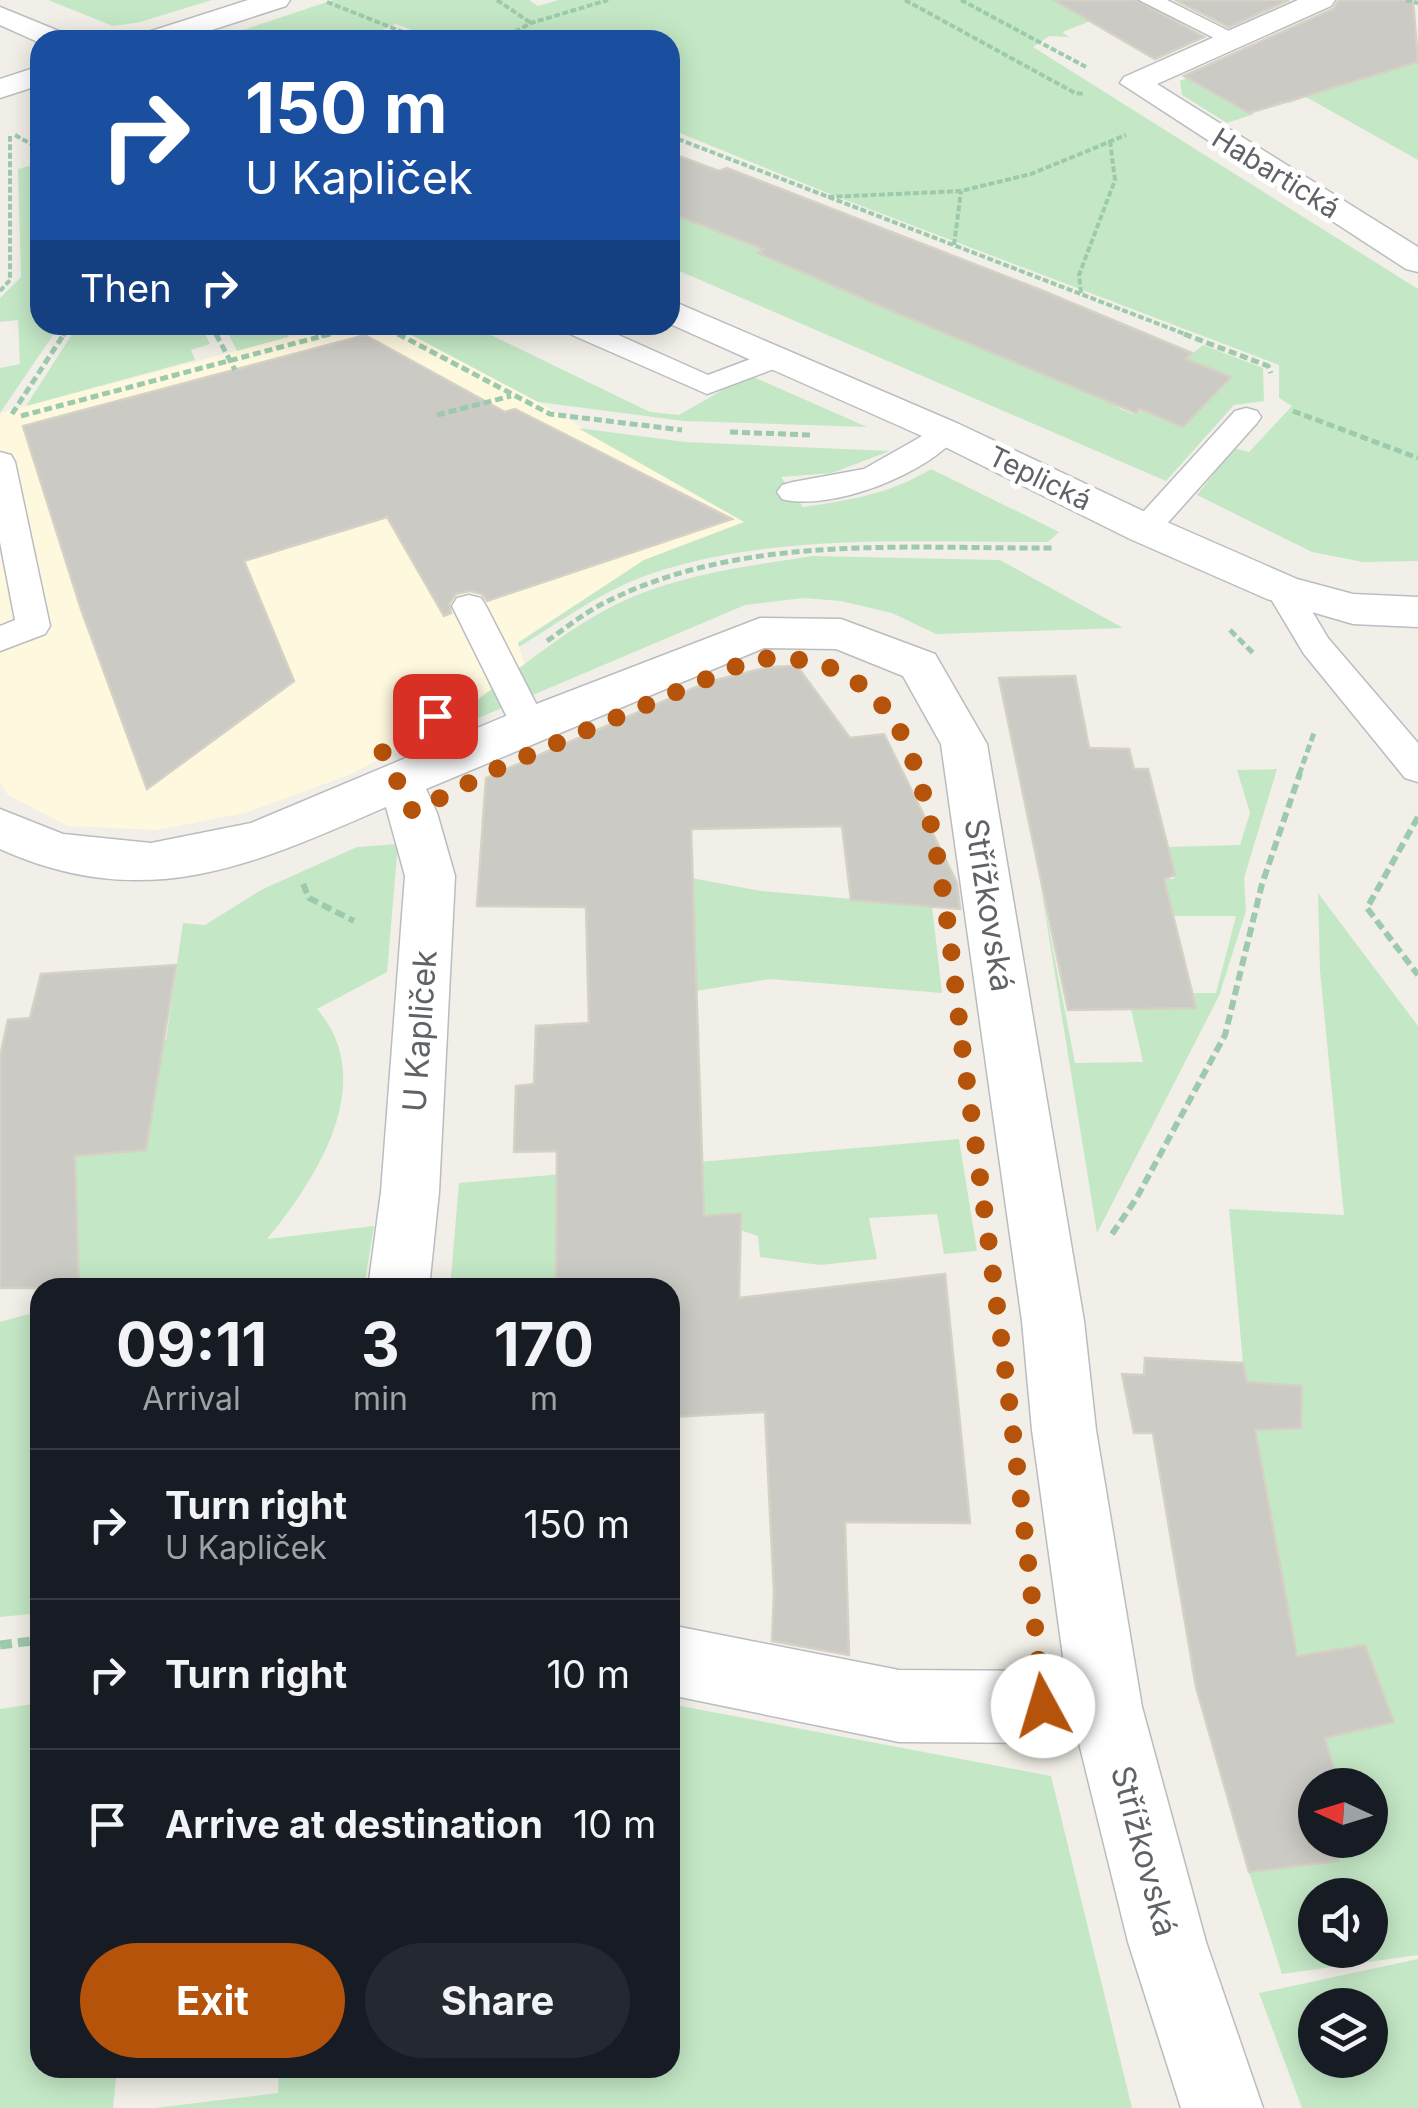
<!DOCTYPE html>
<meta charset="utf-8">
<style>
body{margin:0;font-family:Inter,sans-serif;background:#242831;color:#f1f3f6;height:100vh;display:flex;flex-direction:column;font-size:38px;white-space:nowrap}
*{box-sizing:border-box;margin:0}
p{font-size:32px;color:#9ea1a6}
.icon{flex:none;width:55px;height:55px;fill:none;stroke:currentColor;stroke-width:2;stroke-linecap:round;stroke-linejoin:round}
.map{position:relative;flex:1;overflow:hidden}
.drawer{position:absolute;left:30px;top:1278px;width:650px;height:800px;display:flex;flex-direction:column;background:#171b24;border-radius:30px;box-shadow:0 5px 25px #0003}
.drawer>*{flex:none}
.top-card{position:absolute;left:30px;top:30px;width:650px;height:305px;border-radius:30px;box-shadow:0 5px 25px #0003;background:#1a4fa0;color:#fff;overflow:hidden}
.needle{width:65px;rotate:274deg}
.buttons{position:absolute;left:1298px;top:1768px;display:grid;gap:20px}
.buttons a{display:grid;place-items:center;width:90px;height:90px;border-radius:50%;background:#171b24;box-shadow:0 5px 25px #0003;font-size:50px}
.pin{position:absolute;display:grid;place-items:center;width:85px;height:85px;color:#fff;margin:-42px;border-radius:20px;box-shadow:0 5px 15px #0006}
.me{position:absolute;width:110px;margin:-55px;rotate:354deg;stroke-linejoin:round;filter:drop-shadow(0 0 8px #0008)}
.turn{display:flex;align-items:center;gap:35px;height:210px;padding:0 50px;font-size:45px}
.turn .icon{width:130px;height:130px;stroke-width:2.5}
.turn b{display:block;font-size:70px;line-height:85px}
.then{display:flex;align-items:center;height:95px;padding:0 50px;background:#0003;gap:20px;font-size:38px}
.eta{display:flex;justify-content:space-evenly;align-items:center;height:170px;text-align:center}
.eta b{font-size:60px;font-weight:700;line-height:70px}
.primary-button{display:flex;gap:20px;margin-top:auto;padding:20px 50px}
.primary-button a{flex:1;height:115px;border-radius:60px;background:#b45309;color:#fff;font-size:40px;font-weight:700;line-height:115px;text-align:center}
.primary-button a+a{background:#242831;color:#f1f3f6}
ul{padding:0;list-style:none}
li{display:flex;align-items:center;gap:30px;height:150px;padding:0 50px;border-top:2px solid #363941}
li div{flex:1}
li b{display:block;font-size:38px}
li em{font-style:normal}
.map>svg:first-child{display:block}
</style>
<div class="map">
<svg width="1418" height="2108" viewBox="0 0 1418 2108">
<rect width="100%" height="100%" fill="#f1efe7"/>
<path fill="#fef8df" d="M 335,325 L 393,325 L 538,402 L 746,522 L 644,560 L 518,642 L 529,679 L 349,775 L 245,813 L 157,830 L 68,826 L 8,795 L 0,782 L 0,413 Z"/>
<g fill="#c4e8c6" fill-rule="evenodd">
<path d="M 48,0 L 212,0 L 140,22 L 113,26 Z"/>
<path d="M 333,0 L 529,0 L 538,6 L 559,0 L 1167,0 L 1174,4 L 1153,12 L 1136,4 L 1062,32 L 1069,37 L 1049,36 L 1033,47 L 1418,289 L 1418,561 L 1363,562 L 1312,552 L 1197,495 L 1234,448 L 1249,452 L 1292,406 L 1279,398 L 1279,365 L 830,194 L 670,129 L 670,40 L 438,40 L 396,24 L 371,35 L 358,30 L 338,40 L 213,40 Z"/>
<path d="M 1357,31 L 1418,57 L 1418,160 L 1306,97 L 1289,103 L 1217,94 L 1254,114 L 1227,123 L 1182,95 L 1180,81 L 1265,41 Z"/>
<path d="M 40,163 L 40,325 L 60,325 L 0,413 L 0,368 L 20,364 L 18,320 L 0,322 L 0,298 L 21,277 L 18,169 Z"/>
<path d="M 670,213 L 762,250 L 759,254 L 898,314 L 908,308 L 1120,405 L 1118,408 L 1134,414 L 1230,377 L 1186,359 L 1203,345 L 1263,368 L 1264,401 L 1234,405 L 1166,481 L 670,267 Z"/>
<path d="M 78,325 L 201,325 L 210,344 L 191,350 L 195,360 L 26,406 Z"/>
<path d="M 224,325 L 287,325 L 288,337 L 237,351 Z"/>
<path d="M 393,325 L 470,325 L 650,412 L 679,415 L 749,375 L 867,427 L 684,421 L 538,402 Z"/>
<path d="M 578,428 L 685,442 L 890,451 L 832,473 L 781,477 L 803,507 C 850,500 890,494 931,469 L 1059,532 L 1048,542 C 917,543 780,532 653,573 C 605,589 561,621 519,647 L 518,643 L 644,560 L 744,522 Z"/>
<path d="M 812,556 L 1000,560 L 1123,628 L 936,634 L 892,613 L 841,601 L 803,598 L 745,605 L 476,719 L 469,706 C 514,673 560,634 609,608 C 672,575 743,567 812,556 Z"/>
<path d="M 1277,769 L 1244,878 L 1246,911 L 1219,996 L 1097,1233 L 1040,882 L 1075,1063 L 1143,1062 L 1131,1009 L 1196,1008 L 1193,993 L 1216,993 L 1236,916 L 1173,916 L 1164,879 L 1174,879 L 1175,875 L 1166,847 L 1240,845 L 1250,813 L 1237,770 Z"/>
<path d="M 398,844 L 387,972 L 317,1009 C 380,1081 316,1180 267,1239 L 374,1226 L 364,1287 L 79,1287 L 0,1104 L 166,1040 L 183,923 L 205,925 L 263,889 L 357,847 Z"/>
<path d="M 643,869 L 761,891 L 932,906 L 942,993 L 770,979 L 696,991 Z"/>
<path d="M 1318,893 L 1418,1026 L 1418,1955 L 1282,1974 L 1249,1872 L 1338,1860 L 1331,1840 L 1370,1840 L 1370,1785 L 1339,1785 L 1325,1738 L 1393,1722 L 1365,1645 L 1192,1674 L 1189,1645 L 1263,1646 L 1293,1634 L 1243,1363 L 1229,1209 L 1344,1215 L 1320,971 ZM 1315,1895 L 1370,1895 L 1370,1950 L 1315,1950 Z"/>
<path d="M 959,1139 L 977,1251 L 944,1254 L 937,1214 L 869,1218 L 877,1259 L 820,1265 L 760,1257 L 758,1236 L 740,1230 L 738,1213 L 638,1220 L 556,1287 L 450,1288 L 459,1183 Z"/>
<path d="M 40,1311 L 40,1613 L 0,1617 L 0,1322 Z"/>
<path d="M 40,1703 L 40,2068 L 117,2068 L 113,2108 L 0,2108 L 0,1709 Z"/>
<path d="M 670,1704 L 1051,1776 L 1132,2108 L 155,2108 L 278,2093 L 279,2068 L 670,2068 Z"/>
<path d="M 1418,1959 L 1418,2108 L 1302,2108 L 1259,1993 ZM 1315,2005 L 1370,2005 L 1370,2060 L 1315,2060 Z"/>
</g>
<g fill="#cccac4" stroke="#d6d1c5" stroke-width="2.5">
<path d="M 1054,0 L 1136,0 L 1204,37 L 1155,59 Z"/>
<path d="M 1175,0 L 1289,0 L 1229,27 Z"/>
<path d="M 1339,0 L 1413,0 L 1418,62 L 1249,113 L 1184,76 L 1333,9 Z"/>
<path d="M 670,153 L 719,171 L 727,168 L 1036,288 L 1192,353 L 1186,359 L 1231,377 L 1183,427 L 1140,409 L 1136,413 L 899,314 L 758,253 L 763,249 L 670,213 Z"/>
<path d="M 365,335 L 505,412 L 515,409 L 732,519 L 487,601 L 482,594 L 470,591 L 456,594 L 449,604 L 451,613 L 444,616 L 387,517 L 244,561 L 294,681 L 147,789 L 81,609 L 23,426 Z"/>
<path d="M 797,666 L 850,738 L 884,734 L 957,883 L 960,909 L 851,900 L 842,826 L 691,829 L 704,1216 L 741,1213 L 739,1298 L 945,1274 L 970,1523 L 845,1522 L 849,1655 L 772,1641 L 774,1592 L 765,1412 L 670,1417 L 670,1288 L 556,1288 L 557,1151 L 514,1152 L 516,1086 L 534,1084 L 536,1026 L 589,1023 L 586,907 L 477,906 L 486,778 L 708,682 L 769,667 Z"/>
<path d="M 1075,676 L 1089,748 L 1129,749 L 1134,769 L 1148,769 L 1175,875 L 1164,879 L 1196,1008 L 1068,1010 L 999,678 Z"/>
<path d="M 176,965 L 146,1150 L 75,1156 L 79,1288 L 0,1288 L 0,1057 L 8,1020 L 30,1018 L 41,974 Z"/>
<path d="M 1145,1358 L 1243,1363 L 1247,1382 L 1302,1386 L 1301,1428 L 1255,1430 L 1297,1656 L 1365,1645 L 1394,1722 L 1325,1738 L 1339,1785 L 1314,1785 L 1315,1840 L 1331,1840 L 1338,1861 L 1249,1872 L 1196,1687 L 1153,1433 L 1134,1433 L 1122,1374 L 1144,1375 Z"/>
</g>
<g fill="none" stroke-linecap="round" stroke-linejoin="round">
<defs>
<g id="lane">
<path d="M 1139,0 L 1167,0 L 1247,40 L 1244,45 L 1228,45 Z"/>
<path d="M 559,325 L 596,325 L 708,375 L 777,349 L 787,352 L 791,358 L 787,364 L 707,394 L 563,331 Z"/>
<path d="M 1246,408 L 1257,411 L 1261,417 L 1257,423 L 1156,536 L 1145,539 L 1134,536 L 1129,529 L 1134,522 L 1235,411 Z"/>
<path d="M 945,423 L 956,425 L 960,432 C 932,473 830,512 782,499 L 777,492 L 782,485 L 793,482 L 864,469 Z"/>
<path d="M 0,452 L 11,455 L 15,462 L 50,626 L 45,634 L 0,651 L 0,626 L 15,620 L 0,542 Z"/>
<path d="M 1282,578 L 1294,581 L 1328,638 L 1418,743 L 1418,782 L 1405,778 L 1304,654 L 1265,589 L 1270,581 Z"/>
<path d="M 469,595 L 481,598 L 486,606 L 547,725 L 542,734 L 529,738 L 516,734 L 511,725 L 452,606 L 457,598 Z"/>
</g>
<g id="street">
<path d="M 248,0 L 290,0 L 286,6 L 181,40 L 138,40 L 142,34 Z"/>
<path d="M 1298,0 L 1335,0 L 1331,6 L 1157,84 L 1418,247 L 1418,272 L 1406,269 L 1120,83 L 1124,77 Z"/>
<path d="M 40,66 L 40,85 L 0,98 L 0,79 Z"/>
<path d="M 760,618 L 841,619 L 935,654 L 987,744 L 1084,1321 L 1096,1430 L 1142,1707 L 1206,1942 L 1263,2108 L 1181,2108 L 1128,1942 L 1079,1743 L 899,1742 L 670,1695 L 670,1625 L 899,1670 L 1065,1671 L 1032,1430 L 1022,1321 L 941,744 L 903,676 L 836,649 L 764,648 L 426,789 L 437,813 L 455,876 L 439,1192 L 429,1288 L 368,1288 L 381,1192 L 405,876 L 386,807 C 251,866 145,914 0,849 L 0,809 L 63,834 L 151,843 L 251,823 L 513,713 Z"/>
</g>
<g id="secondary">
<path d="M 0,7 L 66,34 L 70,40 L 40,40 L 40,43 L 0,25 Z"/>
<path d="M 670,300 L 959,424 L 1160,519 L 1297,579 L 1353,594 L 1418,597 L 1418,627 L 1353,624 L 1267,599 L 1130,539 L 931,440 L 670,324 Z"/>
</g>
</defs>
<use href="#lane" stroke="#babcc1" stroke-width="3"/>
<use href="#street" stroke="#babcc1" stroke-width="3"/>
<use href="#secondary" stroke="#bbbdc3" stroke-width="3"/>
<g stroke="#9dc9ac" stroke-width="4" stroke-dasharray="6 2.5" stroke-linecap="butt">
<path d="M 497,0 L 531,23"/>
<path d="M 905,0 L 1075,93 L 1085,94"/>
<path d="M 961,0 L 1086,67"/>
<path d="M 1406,0 L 1418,3"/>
<path d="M 327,2 L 423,40"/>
<path d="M 500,40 L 531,23 L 608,0"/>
<path d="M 15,135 L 40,149"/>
<path d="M 670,136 L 1190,336"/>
<path d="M 828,197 L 961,191 L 1031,174 L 1126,135"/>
<path d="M 954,245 L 961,191"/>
<path d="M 0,291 L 10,280 L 10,136"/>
<path d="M 1081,293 L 1079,275 L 1115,180 L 1110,141"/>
<path d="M 211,325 L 217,336"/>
<path d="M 382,325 L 403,336"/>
<path d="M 63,336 L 70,325"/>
<path d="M 321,336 L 362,325"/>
</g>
<g stroke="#9dc9ac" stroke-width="5" stroke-dasharray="8 4" stroke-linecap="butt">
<path d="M 216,334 L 235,370"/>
<path d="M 398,334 L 550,414 L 682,430"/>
<path d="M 1184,334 L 1268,366 L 1271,373"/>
<path d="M 1293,411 L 1418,458"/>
<path d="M 12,414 L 64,334"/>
<path d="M 437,415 L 511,396"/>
<path d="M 21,416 L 330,334"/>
<path d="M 730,432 L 812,435"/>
<path d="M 1230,630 L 1253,653"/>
<path d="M 547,641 C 566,628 584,613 604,603 C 741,533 906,549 1055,548"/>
<path d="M 1299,775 L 1315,730"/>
</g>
<g stroke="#9dc9ac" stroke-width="6" stroke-dasharray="10 5" stroke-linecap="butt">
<path d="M 1418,817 L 1367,908 L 1418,975"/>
<path d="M 303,884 L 309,898 L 354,921"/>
<path d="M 1112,1234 L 1136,1199 L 1225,1035 L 1262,884 L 1300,773"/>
</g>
<path stroke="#9dc9ac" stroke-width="9" stroke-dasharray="12 6" stroke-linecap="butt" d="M 0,1645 L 40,1640"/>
<use href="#lane" fill="#fff" fill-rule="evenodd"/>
<use href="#street" fill="#fff" fill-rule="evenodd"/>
<use href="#secondary" fill="#fff" fill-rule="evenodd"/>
</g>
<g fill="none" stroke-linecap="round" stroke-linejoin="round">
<path stroke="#b45309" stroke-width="18" stroke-dasharray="0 32.4" d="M 435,716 L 382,751 L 413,812 L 494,770 L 751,660 C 808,653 855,668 890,715 C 939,782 952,967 963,1053 C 993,1271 1022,1488 1043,1706"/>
</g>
<g text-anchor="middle" stroke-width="10" stroke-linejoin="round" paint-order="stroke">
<g font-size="28" fill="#5f6268" stroke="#fff">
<text transform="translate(1276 173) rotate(32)" y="10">Habartická</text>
<text transform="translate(1040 478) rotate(26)" y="10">Teplická</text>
</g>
<g font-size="32" fill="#5f6268" stroke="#fff">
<text transform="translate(989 905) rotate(81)" y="11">Střížkovská</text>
<text transform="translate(420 1031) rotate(-86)" y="11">U Kapliček</text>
<text transform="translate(1144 1851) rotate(75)" y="11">Střížkovská</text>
</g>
</g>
</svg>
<div class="buttons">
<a><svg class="needle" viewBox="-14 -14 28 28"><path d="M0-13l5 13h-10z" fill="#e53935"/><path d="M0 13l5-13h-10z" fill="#9ea1a6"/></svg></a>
<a><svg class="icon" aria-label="sound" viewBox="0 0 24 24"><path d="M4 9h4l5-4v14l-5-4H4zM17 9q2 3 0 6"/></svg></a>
<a><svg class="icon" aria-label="layers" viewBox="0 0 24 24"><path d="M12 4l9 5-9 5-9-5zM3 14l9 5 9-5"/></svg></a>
</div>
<div class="pin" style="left:435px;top:716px;background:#d93025"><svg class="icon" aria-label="arrive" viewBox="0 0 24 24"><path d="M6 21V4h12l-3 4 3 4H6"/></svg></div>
<svg class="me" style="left:1043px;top:1706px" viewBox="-20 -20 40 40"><circle r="19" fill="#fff"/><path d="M0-13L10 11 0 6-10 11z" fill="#b45309"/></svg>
<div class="top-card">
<div class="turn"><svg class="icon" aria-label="right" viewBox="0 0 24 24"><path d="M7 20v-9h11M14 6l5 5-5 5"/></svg><div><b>150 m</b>U Kapliček</div></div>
<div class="then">Then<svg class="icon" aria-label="right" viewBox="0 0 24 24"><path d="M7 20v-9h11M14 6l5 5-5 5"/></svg></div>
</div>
<section class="drawer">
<div class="eta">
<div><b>09:11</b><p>Arrival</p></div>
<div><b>3</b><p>min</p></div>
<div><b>170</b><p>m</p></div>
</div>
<ul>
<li><svg class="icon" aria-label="right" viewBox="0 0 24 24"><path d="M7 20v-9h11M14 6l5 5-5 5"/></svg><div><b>Turn right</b><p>U Kapliček</p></div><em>150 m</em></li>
<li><svg class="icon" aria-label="right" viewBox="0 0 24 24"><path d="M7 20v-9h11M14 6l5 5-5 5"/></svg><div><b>Turn right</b></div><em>10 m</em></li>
<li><svg class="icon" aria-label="arrive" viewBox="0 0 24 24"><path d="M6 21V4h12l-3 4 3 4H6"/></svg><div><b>Arrive at destination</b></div><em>10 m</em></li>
</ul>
<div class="primary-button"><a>Exit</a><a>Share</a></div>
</section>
</div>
